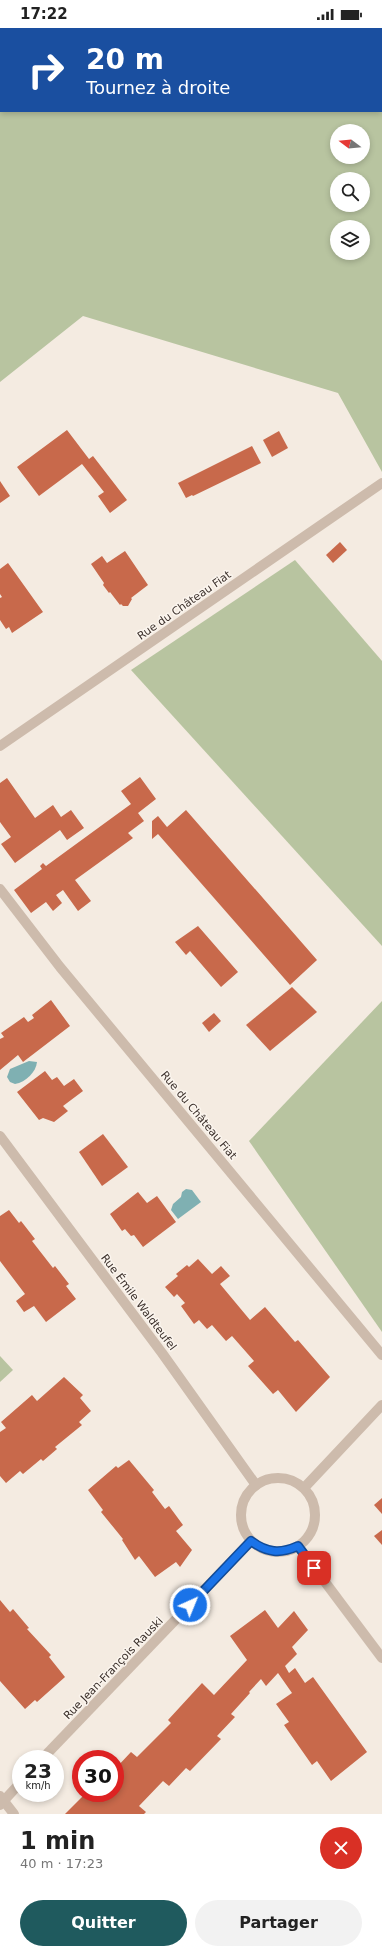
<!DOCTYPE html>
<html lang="fr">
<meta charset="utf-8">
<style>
body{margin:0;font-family:"DejaVu Sans",sans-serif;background:#f2f2f2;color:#222;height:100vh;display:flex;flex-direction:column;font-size:15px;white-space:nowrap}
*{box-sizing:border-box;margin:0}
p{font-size:13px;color:#767676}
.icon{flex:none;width:22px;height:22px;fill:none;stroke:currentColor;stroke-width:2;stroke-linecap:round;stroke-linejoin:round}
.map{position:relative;height:1786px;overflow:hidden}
.details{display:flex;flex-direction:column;background:#fff;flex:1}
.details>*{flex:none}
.guide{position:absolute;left:0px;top:0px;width:382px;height:84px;box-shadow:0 2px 6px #0003;background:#1a4fa0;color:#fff;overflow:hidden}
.needle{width:26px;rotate:286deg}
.controls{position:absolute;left:330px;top:96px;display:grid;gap:8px}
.controls a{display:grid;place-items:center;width:40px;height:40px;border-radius:50%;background:#fff;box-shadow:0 2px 6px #0003;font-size:20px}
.speed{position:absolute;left:12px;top:1722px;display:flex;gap:8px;font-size:20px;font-weight:700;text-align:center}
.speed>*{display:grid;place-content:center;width:52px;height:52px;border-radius:50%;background:#fff;box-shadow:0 2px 6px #0003;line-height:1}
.speed small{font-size:10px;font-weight:400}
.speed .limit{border:6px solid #d22;background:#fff;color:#111}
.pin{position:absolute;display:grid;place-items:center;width:34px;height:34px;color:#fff;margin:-17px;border-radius:8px;box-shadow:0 2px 6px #0006}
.me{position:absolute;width:44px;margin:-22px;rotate:44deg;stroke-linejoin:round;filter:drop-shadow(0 0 3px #0008)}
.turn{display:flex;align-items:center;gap:14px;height:84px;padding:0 20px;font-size:18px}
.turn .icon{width:52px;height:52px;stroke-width:2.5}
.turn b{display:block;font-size:28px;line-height:34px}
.round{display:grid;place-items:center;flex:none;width:42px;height:42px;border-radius:21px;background:#f2f2f2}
.overview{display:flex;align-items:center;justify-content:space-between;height:68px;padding:0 20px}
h1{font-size:24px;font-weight:700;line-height:30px}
.button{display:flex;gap:8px;margin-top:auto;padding:8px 20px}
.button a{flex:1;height:46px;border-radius:24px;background:#1f5a5e;color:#fff;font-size:16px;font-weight:700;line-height:46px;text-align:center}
.button a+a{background:#f2f2f2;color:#222}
.status{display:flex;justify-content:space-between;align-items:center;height:28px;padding:0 20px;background:#fff;direction:ltr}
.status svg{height:11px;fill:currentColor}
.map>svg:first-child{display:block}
</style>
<div class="status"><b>17:22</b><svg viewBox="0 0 49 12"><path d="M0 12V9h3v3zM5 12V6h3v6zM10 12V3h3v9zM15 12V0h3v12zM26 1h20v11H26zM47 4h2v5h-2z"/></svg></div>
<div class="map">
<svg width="382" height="1786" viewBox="0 0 382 1786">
<rect width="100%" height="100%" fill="#f4ebe1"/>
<g fill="#b8c4a0" fill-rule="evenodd">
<path d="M 0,0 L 382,0 L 382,444 L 338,365 L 83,288 L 0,354 ZM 1,1 L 381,1 L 381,83 L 1,83 ZM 337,103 L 363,103 L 363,129 L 337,129 ZM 337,151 L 363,151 L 363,177 L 337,177 ZM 337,199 L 363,199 L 363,225 L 337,225 Z"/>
<path d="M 295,532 L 382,633 L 382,918 L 131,642 Z"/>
<path d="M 382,973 L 382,1304 L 249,1113 Z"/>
<path d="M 0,1328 L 13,1342 L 0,1354 Z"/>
</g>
<g fill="#7fb0b2">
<path d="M 29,1033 L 37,1034 C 36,1044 26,1054 15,1056 L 10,1054 L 7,1049 L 10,1041 Z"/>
<path d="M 186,1161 L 192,1162 L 201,1174 L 178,1191 L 171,1182 L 173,1176 L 181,1169 L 182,1164 Z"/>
</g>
<g fill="#c8694b">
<path d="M 67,402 L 89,431 L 93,428 L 127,472 L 110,485 L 98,468 L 104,464 L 82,436 L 39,468 L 17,439 Z"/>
<path d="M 279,403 L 288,420 L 272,429 L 263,412 Z"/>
<path d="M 252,418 L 261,435 L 193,468 L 192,467 L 186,470 L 178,455 Z"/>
<path d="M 0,453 L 10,468 L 0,475 Z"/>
<path d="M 340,514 L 347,522 L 333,535 L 326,527 Z"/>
<path d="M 125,523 L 148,557 L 131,570 L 132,571 L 128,578 L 123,578 L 121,576 L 120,577 L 110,564 L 109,565 L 103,557 L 104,555 L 91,536 L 102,528 L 107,535 Z"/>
<path d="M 8,535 L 43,584 L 12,605 L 9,599 L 6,601 L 0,592 L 0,570 L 2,569 L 0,566 L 0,541 Z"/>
<path d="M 140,749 L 156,771 L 138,785 L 144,793 L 128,805 L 133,810 L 75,852 L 91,873 L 78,883 L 63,862 L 56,867 L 62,875 L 53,883 L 46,874 L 31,885 L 14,862 L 42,841 L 40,838 L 43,835 L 46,838 L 131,776 L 121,763 Z"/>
<path d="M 7,750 L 35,790 L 53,777 L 61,789 L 71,782 L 84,800 L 67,812 L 60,802 L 15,835 L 1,816 L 11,809 L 0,794 L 0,755 Z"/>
<path d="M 186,782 L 317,932 L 290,957 L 158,806 L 152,811 L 152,793 L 158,788 L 167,799 Z"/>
<path d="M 198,898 L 238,944 L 221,959 L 190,923 L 186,927 L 175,914 Z"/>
<path d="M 292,959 L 317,984 L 270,1023 L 246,997 Z"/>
<path d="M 51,972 L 70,998 L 23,1034 L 18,1027 L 0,1042 L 0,1011 L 4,1009 L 1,1005 L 24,989 L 28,994 L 34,990 L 32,987 Z"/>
<path d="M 214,985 L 221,993 L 209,1004 L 202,995 Z"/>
<path d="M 45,1043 L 52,1052 L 57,1049 L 64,1058 L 74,1051 L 83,1063 L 63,1078 L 68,1083 L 54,1094 L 43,1090 L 39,1092 L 17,1064 Z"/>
<path d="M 103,1106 L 128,1139 L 102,1158 L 79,1124 Z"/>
<path d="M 138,1164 L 147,1175 L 157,1168 L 176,1194 L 143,1219 L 134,1207 L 131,1208 L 125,1201 L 122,1203 L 110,1186 Z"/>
<path d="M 9,1182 L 19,1195 L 21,1193 L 35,1211 L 32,1213 L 53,1240 L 55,1238 L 69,1256 L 66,1258 L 76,1271 L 46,1294 L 34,1278 L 24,1284 L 16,1273 L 25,1266 L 0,1233 L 0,1188 Z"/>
<path d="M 198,1231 L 212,1246 L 221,1238 L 230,1248 L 220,1256 L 250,1292 L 265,1279 L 295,1314 L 298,1312 L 330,1349 L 296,1384 L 278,1362 L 273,1366 L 248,1338 L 254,1333 L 232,1308 L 226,1313 L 212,1297 L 207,1301 L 199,1292 L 194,1296 L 181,1278 L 185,1275 L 177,1266 L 174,1269 L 165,1259 L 178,1248 L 176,1246 L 187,1237 L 189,1239 Z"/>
<path d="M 64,1349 L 83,1367 L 80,1370 L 91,1383 L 79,1394 L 82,1397 L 55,1419 L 57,1421 L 43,1433 L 41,1431 L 23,1446 L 20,1443 L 6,1455 L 0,1448 L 0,1404 L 6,1400 L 1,1394 L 32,1367 L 37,1373 Z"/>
<path d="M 129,1432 L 154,1462 L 152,1464 L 165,1481 L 169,1478 L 183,1497 L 176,1503 L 192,1522 L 180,1539 L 176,1534 L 155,1549 L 139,1528 L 135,1532 L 122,1512 L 123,1511 L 101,1484 L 103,1482 L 88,1462 L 116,1438 L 118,1440 Z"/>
<path d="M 382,1470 L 382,1486 L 374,1477 Z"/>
<path d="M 382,1502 L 382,1517 L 374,1508 Z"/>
<path d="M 0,1572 L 10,1584 L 13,1581 L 29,1600 L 27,1601 L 51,1627 L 49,1629 L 65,1649 L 37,1674 L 35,1672 L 25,1681 L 0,1653 Z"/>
<path d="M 265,1582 L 278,1600 L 294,1583 L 308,1602 L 292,1619 L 297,1626 L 285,1638 L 289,1645 L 295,1640 L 305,1655 L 313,1649 L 367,1724 L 331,1753 L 317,1733 L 312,1737 L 284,1697 L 289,1694 L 276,1676 L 292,1665 L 278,1645 L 266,1658 L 261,1651 L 249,1664 L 250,1665 L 231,1686 L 235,1689 L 217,1708 L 221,1711 L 190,1743 L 186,1740 L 169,1758 L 163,1753 L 139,1778 L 146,1784 L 144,1786 L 65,1786 L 86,1765 L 115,1765 L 115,1741 L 131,1724 L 137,1729 L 171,1695 L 168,1692 L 202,1655 L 214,1667 L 247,1632 L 230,1608 Z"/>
</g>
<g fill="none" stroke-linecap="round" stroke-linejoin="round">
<g stroke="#cdbbac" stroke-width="10">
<path d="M 0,861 L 60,939 L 382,1327"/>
<path d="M 0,1108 L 162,1325 L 256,1457"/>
<circle cx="278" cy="1487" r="37"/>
<path d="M 304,1460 L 382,1377"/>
<path d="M 298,1518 L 382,1630"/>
<path d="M 42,1731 L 251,1513"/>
<path d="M 0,1768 L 14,1786"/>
<path d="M 0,1777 L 21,1754"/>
</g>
<path stroke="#cdbbac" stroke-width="10" d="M 0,718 L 382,455"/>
</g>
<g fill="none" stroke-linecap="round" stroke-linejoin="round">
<defs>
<path id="route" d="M 190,1577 L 251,1513 C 267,1525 280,1526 298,1518 L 314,1540"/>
</defs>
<use href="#route" stroke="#114b97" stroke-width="10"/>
<use href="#route" stroke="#1a73e8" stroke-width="7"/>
</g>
<g text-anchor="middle" stroke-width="3" stroke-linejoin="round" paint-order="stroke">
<g font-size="11" fill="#3b302b" stroke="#fbf5ee">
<text transform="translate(184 577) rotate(-35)" y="4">Rue du Château Fiat</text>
<text transform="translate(199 1087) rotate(50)" y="4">Rue du Château Fiat</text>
<text transform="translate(139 1274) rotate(53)" y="4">Rue Émile Waldteufel</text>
<text transform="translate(113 1640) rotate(-46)" y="4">Rue Jean-François Rauski</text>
</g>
</g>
</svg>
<div class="controls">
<a><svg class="needle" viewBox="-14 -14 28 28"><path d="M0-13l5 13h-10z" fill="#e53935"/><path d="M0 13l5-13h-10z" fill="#767676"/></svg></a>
<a><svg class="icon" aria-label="search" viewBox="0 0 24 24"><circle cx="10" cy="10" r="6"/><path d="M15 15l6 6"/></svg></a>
<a><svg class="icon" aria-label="layers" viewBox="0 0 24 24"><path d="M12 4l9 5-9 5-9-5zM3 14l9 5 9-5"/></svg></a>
</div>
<div class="speed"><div>23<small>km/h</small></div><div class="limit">30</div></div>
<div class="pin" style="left:314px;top:1540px;background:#d93025"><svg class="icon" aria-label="arrive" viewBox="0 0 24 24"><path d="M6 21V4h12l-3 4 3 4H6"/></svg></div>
<svg class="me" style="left:190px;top:1577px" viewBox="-20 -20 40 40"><circle r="17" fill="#1a73e8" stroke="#fff" stroke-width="3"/><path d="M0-11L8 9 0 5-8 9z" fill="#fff"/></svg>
<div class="guide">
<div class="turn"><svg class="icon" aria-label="right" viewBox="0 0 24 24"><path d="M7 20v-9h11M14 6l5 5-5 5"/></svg><div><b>20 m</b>Tournez à droite</div></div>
</div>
</div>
<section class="details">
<div class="overview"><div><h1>1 min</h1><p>40 m · 17:23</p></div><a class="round" style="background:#d93025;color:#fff"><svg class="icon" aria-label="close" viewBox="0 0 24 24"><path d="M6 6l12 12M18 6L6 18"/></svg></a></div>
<div class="button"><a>Quitter</a><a>Partager</a></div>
</section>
